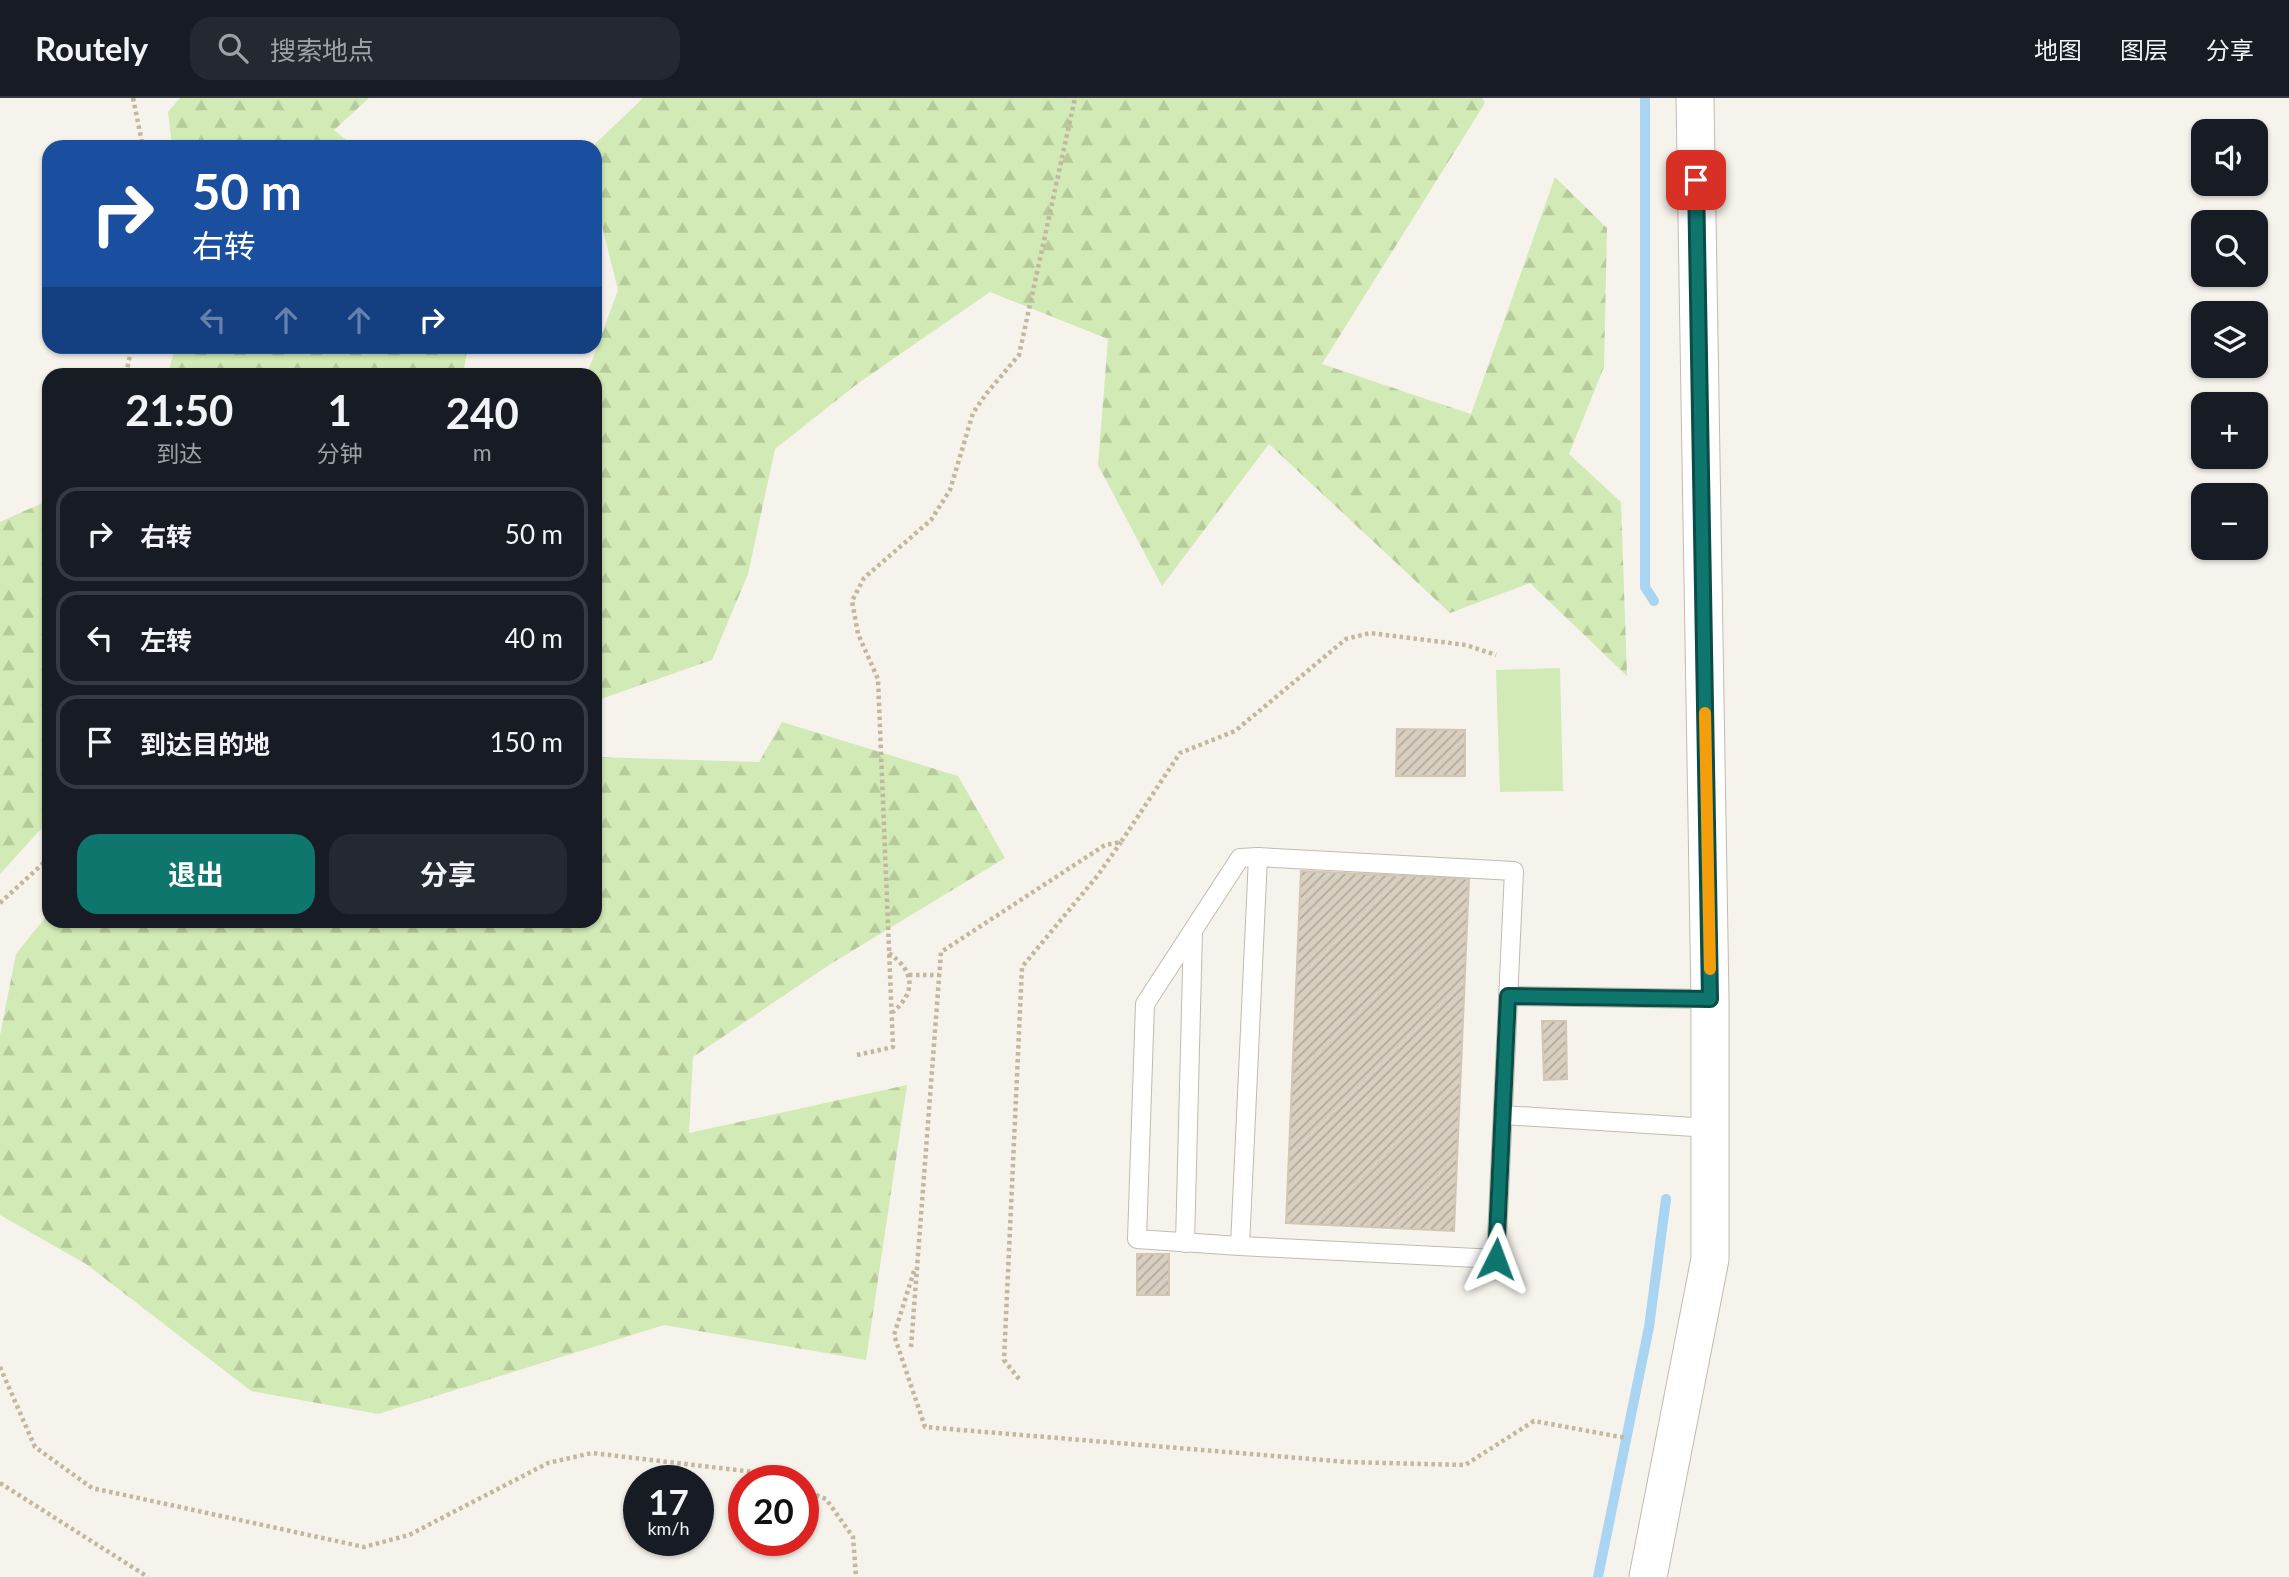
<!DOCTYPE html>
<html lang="zh">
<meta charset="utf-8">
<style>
body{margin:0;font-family:Lato,"Noto Sans SC",sans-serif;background:#242831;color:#f1f3f6;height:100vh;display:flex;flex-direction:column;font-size:26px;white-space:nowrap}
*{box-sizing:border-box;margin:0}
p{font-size:23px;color:#9ea1a6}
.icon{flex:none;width:38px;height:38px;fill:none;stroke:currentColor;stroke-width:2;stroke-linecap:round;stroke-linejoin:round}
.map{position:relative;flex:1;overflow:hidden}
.side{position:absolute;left:42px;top:270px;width:560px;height:560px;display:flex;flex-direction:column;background:#171b24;border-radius:21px;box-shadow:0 2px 5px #0004}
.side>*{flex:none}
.banner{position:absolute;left:42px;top:42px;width:560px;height:214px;border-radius:21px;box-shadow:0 2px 5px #0004;background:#1a4fa0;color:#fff;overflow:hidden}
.controls{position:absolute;left:2191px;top:21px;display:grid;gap:14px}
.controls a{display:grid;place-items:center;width:77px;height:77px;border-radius:14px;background:#171b24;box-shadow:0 2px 5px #0004;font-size:35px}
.speed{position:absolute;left:623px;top:1367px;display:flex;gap:14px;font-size:35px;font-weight:700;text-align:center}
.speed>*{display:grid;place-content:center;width:91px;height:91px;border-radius:50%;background:#171b24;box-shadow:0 2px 5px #0004;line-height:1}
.speed small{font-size:18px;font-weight:400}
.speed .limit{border:10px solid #d22;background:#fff;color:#111}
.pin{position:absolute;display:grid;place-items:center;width:60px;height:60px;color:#fff;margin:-30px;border-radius:14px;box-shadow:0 4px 10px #0006}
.me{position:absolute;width:77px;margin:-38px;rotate:3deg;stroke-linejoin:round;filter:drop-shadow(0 0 5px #0008)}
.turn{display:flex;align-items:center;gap:24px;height:147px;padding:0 35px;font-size:32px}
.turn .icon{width:91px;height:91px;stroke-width:2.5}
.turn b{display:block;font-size:49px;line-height:60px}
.lanes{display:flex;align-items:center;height:66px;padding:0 35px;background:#0003;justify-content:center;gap:35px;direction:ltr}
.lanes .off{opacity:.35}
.eta{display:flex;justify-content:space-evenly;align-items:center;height:119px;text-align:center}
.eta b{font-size:42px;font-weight:700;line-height:49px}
.cta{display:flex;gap:14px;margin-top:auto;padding:14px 35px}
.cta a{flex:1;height:80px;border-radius:21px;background:#0f766e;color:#fff;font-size:28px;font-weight:700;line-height:80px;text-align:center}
.cta a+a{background:#242831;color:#f1f3f6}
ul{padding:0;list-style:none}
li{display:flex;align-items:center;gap:21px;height:94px;margin:0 14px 10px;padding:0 21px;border:4px solid #363941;border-radius:21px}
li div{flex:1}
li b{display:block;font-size:26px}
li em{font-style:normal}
header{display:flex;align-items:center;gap:42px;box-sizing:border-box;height:98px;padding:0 35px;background:#171b24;border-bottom:2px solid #363941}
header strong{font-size:33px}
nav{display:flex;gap:38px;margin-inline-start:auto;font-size:24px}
.search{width:490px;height:63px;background:#242831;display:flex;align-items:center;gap:18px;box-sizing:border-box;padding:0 24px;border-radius:21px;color:#9ea1a6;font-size:26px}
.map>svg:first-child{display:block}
</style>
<header>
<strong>Routely</strong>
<div class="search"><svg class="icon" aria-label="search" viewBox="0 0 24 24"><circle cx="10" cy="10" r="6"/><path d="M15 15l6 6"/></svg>搜索地点</div>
<nav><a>地图</a><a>图层</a><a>分享</a></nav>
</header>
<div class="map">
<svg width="2289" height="1479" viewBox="0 0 2289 1479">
<defs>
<pattern id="forest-firs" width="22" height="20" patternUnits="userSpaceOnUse" patternTransform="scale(1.75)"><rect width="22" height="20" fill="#d2eab5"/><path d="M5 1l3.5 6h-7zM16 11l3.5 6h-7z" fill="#b6ca9c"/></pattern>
<pattern id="building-hatch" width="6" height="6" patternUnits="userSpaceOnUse" patternTransform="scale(1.75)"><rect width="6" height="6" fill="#d8cfc1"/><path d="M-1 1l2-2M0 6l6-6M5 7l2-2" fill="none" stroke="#b1aa9e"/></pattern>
</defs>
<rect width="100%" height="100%" fill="#f6f3ec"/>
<g fill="url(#forest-firs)">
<path d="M 180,0 L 369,0 L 334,32 L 355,49 L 172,49 L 168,14 Z"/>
<path d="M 643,0 L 1482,0 L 1485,5 L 1322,266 L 1471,316 L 1555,79 L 1607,130 L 1604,269 L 1569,356 L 1621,404 L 1627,578 L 1530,485 L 1450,515 L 1269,346 L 1162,488 L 1098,367 L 1108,241 L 990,194 L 857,286 L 775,351 L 748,476 L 712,562 L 595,603 L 595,276 L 587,276 L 618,192 L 595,100 L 595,49 L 592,49 Z"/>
<path d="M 175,249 L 175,248 L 468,249 L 463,276 L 168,276 Z"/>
<path d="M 49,402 L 49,722 L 0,776 L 0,424 Z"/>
<path d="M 782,624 L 958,678 L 1005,760 L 829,867 L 693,959 L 689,1035 L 907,987 L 866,1262 L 664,1227 L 378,1316 L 251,1293 L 86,1166 L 0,1117 L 0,937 L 16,856 L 49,815 L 49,822 L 595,822 L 595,659 L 759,664 Z"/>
</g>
<path fill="#d2eab5" d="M 1560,570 L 1563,693 L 1500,694 L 1496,572 Z"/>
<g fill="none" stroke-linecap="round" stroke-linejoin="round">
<g stroke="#a9d4f2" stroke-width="10">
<path d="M 1645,0 L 1645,489 L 1654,503"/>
<path d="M 1598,1479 L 1649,1229 L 1666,1101"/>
</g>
</g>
<g fill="url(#building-hatch)" stroke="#d3c7b4" stroke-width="2">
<path d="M 1397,631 L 1465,632 L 1465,678 L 1396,678 Z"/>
<path d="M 1301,773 L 1469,781 L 1454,1133 L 1286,1125 Z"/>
<path d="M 1542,923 L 1566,923 L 1567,981 L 1544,982 Z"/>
<rect x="1137" y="1156" width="32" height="41"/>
</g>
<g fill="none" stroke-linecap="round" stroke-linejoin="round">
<defs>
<g id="lane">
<path d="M 1258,759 L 1514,773 L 1496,1161 L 1240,1148 Z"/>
<path d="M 1508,898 L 1710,901"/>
<path d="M 1503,1017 L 1710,1030"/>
<path d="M 1185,1145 L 1193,833"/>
<path d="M 1240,1148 L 1137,1141 L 1145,906 L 1240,760 L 1258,759"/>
</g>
<path id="street" d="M 1648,1479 L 1710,1161 L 1710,901 L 1695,0"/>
</defs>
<use href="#lane" stroke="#c2bbae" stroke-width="20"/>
<use href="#street" stroke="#c2bbae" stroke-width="39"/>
<g stroke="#c4b79f" stroke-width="4.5" stroke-dasharray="3.5 3.5" stroke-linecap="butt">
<path d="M 133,0 L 143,49"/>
<path d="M 126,276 L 132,248"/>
<path d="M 0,805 L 49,760"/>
<path d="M 889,855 C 914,873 917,893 893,914"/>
<path d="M 909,877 L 939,877"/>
<path d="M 857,957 L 893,949 L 878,581 L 858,536 L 852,503 L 864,480 L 931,422 L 950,392 L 973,315 L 986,296 L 1019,257 L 1075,0"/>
<path d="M 914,1173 L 894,1237 L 925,1329 L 1347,1364 L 1465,1367 L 1534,1323 L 1626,1340"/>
<path d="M 911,1249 L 941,854 L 1105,747 L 1121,744 L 1180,655 L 1235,633 L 1346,541 L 1370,535 L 1466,547 L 1496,557"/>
<path d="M 0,1269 L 35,1349 L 92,1390 L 364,1449 L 409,1437 L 548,1365 L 592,1355 L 762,1375 L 781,1382"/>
<path d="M 1019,1281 L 1004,1262 L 1022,869 L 1098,777 L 1121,744"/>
<path d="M 0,1385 L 148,1479"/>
<path d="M 803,1392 L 826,1401 L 853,1439 L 856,1479"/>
</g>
<use href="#lane" stroke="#fff" stroke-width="18"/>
<use href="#street" stroke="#fff" stroke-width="37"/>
</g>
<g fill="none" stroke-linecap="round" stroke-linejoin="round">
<defs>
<path id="route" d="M 1496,1161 L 1508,898 L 1710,901 L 1696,82"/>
</defs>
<use href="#route" stroke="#0a4d48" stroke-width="18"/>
<use href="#route" stroke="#0f766e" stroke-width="12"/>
<path stroke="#f59e0b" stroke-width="12" d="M 1705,615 L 1710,871"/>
</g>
</svg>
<div class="controls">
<a><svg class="icon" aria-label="sound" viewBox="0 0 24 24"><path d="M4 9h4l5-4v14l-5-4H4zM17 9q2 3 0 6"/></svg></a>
<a><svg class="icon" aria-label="search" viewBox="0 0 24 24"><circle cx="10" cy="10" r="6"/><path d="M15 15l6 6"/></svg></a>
<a><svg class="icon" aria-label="layers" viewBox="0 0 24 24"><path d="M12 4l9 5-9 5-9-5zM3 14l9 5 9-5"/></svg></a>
<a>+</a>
<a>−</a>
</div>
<div class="speed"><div>17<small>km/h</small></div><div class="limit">20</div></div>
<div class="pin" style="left:1696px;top:82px;background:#d93025"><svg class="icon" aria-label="arrive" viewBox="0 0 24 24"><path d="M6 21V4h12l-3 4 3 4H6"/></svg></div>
<svg class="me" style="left:1496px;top:1161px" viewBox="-20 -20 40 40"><path d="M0-17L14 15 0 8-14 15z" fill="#0f766e" stroke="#fff" stroke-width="4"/></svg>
<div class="banner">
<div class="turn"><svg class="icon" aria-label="right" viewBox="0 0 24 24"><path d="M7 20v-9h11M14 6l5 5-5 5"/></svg><div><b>50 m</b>右转</div></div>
<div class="lanes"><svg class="icon off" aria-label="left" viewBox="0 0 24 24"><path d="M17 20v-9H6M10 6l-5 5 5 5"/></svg><svg class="icon off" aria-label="ahead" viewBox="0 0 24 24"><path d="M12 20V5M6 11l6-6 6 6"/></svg><svg class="icon off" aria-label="ahead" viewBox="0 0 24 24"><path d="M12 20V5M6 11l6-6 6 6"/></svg><svg class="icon" aria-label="right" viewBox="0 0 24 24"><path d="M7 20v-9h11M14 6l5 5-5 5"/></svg></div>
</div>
<section class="side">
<div class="eta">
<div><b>21:50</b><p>到达</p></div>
<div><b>1</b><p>分钟</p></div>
<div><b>240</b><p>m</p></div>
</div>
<ul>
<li><svg class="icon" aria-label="right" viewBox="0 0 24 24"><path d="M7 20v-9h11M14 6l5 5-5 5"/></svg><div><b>右转</b></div><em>50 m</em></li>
<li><svg class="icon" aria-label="left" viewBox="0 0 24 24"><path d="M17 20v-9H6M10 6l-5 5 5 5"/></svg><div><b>左转</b></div><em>40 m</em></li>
<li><svg class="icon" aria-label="arrive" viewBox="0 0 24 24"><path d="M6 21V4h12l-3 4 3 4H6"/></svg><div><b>到达目的地</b></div><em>150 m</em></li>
</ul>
<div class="cta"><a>退出</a><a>分享</a></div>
</section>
</div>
